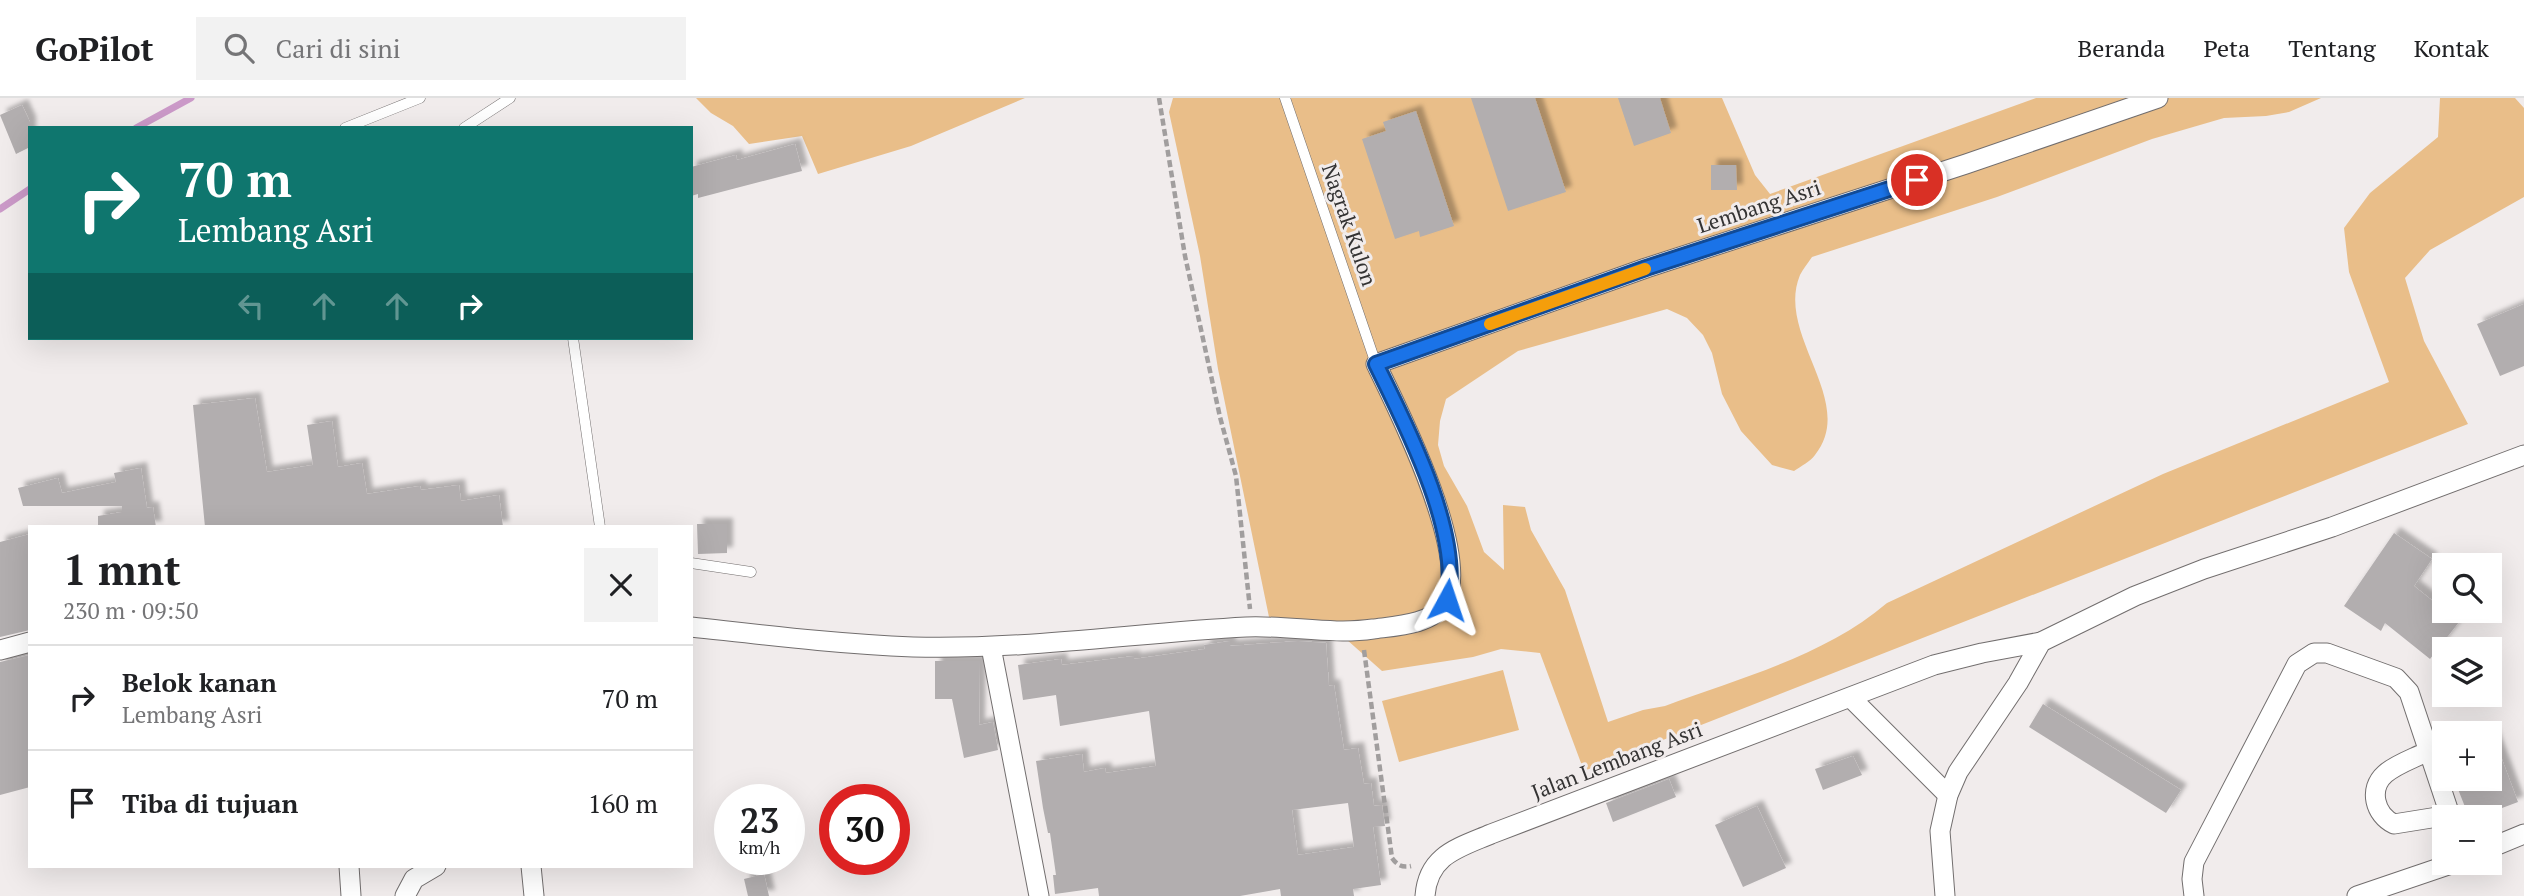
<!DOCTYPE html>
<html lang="id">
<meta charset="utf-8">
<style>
body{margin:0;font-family:"PT Serif",serif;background:#f2f2f2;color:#202124;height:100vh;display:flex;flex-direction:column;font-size:26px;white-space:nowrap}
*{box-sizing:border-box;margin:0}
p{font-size:23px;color:#757577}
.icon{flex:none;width:38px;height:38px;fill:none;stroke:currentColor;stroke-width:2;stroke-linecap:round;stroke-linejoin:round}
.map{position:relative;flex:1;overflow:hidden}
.details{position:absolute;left:28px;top:427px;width:665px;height:343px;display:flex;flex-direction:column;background:#fff;border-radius:0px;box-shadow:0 7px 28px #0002}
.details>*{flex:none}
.banner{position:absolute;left:28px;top:28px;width:665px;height:214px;border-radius:0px;box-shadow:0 7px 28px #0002;background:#0f766e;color:#fff;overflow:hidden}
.tools{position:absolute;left:2432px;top:455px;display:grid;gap:14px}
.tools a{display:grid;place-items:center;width:70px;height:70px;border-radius:0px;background:#fff;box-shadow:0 7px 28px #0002;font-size:35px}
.speed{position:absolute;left:714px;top:686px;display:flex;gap:14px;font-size:35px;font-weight:700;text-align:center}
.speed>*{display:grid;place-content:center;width:91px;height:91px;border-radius:50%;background:#fff;box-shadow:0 7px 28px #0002;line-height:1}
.speed small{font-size:18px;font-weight:400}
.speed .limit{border:10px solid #d22;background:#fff;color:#111}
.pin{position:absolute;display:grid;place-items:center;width:60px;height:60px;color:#fff;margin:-30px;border:4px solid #fff;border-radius:50%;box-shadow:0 2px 7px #0007}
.me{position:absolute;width:77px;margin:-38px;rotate:5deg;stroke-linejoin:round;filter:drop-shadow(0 0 5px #0008)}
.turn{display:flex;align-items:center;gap:24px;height:147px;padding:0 35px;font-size:32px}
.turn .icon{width:91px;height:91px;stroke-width:2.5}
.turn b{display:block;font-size:49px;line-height:60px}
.lanes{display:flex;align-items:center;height:66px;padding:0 35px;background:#0003;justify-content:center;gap:35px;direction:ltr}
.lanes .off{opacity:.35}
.round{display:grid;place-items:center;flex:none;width:74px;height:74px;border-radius:0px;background:#f2f2f2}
.headline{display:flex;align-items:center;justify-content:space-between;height:119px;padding:0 35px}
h1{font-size:42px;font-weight:700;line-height:52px}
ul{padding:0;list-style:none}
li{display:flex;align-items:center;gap:21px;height:105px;padding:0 35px;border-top:2px solid #e0e0e0}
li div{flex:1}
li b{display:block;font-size:26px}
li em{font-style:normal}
header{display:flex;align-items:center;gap:42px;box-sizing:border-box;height:98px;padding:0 35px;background:#fff;border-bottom:2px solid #e0e0e0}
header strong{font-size:33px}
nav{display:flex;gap:38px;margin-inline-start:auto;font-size:24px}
.search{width:490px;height:63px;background:#f2f2f2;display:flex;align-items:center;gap:18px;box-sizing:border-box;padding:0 24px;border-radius:0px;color:#757577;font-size:26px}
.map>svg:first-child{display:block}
</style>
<header>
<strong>GoPilot</strong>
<div class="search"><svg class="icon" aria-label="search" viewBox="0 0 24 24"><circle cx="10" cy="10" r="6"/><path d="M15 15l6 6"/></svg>Cari di sini</div>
<nav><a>Beranda</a><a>Peta</a><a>Tentang</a><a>Kontak</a></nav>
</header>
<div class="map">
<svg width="2524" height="798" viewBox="0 0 2524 798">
<defs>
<filter id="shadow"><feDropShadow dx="6" dy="-6" stdDeviation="2" flood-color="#0004"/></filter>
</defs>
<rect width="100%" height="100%" fill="#f1ecec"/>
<g fill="#e9be89">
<path d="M 696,0 L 1025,0 L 911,48 L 818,76 L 802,38 L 749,46 L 733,28 L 711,15 Z"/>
<path d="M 1173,0 L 1722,0 L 1755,77 L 1770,96 L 2036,0 L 2321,0 L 2289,14 L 2266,18 L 2224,20 L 2152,41 L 1997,99 L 1812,159 C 1808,165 1803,171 1800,177 C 1775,237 1858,303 1815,357 C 1810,364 1801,368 1794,373 L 1772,367 L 1741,333 L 1722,296 L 1712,255 L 1703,237 L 1687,220 L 1667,211 L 1518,253 L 1446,301 L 1440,323 L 1438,347 L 1444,368 L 1467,408 L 1484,454 L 1504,472 L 1503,407 L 1525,409 L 1531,432 L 1565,492 L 1608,624 L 1643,612 L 1665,608 C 1740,580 1825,558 1887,505 L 2163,376 L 2389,284 L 2349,174 L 2344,130 L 2370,95 L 2438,39 L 2440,0 L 2515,0 L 2524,10 L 2524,99 L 2430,152 L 2405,180 L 2424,243 L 2468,326 L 1584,673 L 1540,555 L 1501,551 L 1473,559 L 1382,573 L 1328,525 L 1269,519 L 1218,271 L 1200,158 L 1169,14 Z"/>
<path d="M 1503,572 L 1519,632 L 1399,664 L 1382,603 Z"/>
</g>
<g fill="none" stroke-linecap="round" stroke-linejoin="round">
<g stroke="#cb99c8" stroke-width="7">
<path d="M 136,30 L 191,0"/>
<path d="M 0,111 L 30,91"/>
</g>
</g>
<g fill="#b2aeaf" fill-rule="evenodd" filter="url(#shadow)">
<path d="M 1471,0 L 1535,0 L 1566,94 L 1508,113 Z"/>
<path d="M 1618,0 L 1660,0 L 1671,35 L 1634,48 Z"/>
<path d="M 22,7 L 30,24 L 30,49 L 16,56 L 0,17 Z"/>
<path d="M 1416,13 L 1454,128 L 1420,139 L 1419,133 L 1395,141 L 1362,41 L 1386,33 L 1383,24 Z"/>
<path d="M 795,46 L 802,73 L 698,100 L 698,96 L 691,98 L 691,69 L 736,57 L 737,62 Z"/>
<path d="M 1711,67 L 1736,67 L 1737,92 L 1711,92 Z"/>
<path d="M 2524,206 L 2524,268 L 2500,278 L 2477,226 Z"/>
<path d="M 255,300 L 267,374 L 313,367 L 307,327 L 332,323 L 338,369 L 362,365 L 367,396 L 420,388 L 421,392 L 459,387 L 461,403 L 499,397 L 503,429 L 205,429 L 193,307 Z"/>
<path d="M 141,370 L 147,410 L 153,409 L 156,429 L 98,429 L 98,418 L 122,414 L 122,408 L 23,408 L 18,390 L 58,380 L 62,395 L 116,384 L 114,375 Z"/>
<path d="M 697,426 L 727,426 L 727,455 L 698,456 Z"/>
<path d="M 2394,435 L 2432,461 L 2414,488 L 2459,524 L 2430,561 L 2385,525 L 2381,533 L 2344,508 Z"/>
<path d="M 30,436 L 30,532 L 0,539 L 0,444 Z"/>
<path d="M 1230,543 L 1230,548 L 1298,543 L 1326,545 L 1329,588 L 1334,587 L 1344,652 L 1358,650 L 1364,686 L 1371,685 L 1374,708 L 1382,707 L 1385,728 L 1373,729 L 1381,787 L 1353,791 L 1354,798 L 1281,798 L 1280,791 L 1240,798 L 1099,798 L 1098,790 L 1055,796 L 1053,777 L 1056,777 L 1050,735 L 1048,735 L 1043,710 L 1036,663 L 1082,656 L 1084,674 L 1105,670 L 1106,675 L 1156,668 L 1149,613 L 1060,628 L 1056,597 L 1023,602 L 1018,567 L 1061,561 L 1062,567 L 1134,558 L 1134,561 L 1205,551 L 1204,547 ZM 1348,705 L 1354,749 L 1298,757 L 1292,712 Z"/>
<path d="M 30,557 L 30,689 L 0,697 L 0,564 Z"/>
<path d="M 935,563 L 980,563 L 979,627 L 993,624 L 998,652 L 964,660 L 952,601 L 935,601 Z"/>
<path d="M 2043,606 L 2181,692 L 2166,715 L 2029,629 Z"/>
<path d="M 2490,635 L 2492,635 L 2518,704 L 2478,719 L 2469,719 L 2454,681 L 2490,681 Z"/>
<path d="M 1853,658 L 1862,677 L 1823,692 L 1815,671 Z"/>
<path d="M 1669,681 L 1676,699 L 1613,724 L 1606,705 Z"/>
<path d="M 1757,708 L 1786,770 L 1743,789 L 1715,727 Z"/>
<path d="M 764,776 L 769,798 L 748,798 L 744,781 Z"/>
</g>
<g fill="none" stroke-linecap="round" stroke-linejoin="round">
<defs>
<g id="lane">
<path d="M 1285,0 L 1376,266"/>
<path d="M 345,30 L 420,0"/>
<path d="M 464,30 L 510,0"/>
<path d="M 573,240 L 600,429"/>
<path d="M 691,465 L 751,474"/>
</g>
<g id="street">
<path d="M 691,529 C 765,537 838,546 913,549 C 1024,552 1135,535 1246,529 C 1288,527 1331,537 1373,531 C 1395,528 1432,527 1445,505 C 1472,458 1399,313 1376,266 L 1646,170 L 1966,66 L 2158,0"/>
<path d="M 991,549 L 1039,798"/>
<path d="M 0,552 L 30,544"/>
<path d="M 1851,600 L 1948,697"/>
<path d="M 2490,750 L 2524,736"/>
<path d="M 349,768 L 351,798"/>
<path d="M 531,768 L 534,798"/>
<path d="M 405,798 L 414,781 L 436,768"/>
<path d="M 1425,798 C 1428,757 1458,750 1491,736 L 1934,567 L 1982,555 L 2041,544"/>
<path d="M 1945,798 L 1940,733 L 1948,697 L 1958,674 L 2018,585 L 2041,544 L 2135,498 L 2204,471 L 2332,429 L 2524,357"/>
<path d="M 2194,798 L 2192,781 L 2194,764 L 2297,566 L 2314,555 L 2327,555 L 2396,580 L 2409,594 L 2450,717 L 2394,726 C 2375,717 2368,691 2385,676 C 2396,666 2415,660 2428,653"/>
<path d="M 2357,798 L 2454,765"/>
</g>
</defs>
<use href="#lane" stroke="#726e6e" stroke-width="11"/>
<use href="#street" stroke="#726e6e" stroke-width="21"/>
<g stroke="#a19e9e" stroke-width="4.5" stroke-dasharray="7 3.5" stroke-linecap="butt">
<path d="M 1159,0 L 1185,158 L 1220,319 L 1236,378 L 1250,511"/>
<path d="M 1364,552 L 1392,760 C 1397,767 1402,770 1411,768"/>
</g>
<use href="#lane" stroke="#fff" stroke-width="10"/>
<use href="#street" stroke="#fff" stroke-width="19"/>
</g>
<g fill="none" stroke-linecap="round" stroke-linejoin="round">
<defs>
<path id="route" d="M 1447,502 C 1463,437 1405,325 1376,266 L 1646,170 L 1917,82"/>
</defs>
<use href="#route" stroke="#114b97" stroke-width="18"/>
<use href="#route" stroke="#1a73e8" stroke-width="12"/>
<path stroke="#f59e0b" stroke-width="12" d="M 1490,226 L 1645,171"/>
</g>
<g text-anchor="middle" stroke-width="6" stroke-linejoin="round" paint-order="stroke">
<g font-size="21" fill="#343333" stroke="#f1ecec">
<text transform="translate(1759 109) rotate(-18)" y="7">Lembang Asri</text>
<text transform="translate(1349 127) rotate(71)" y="7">Nagrak Kulon</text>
<text transform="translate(1617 663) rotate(-21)" y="7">Jalan Lembang Asri</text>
</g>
</g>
</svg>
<div class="tools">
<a><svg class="icon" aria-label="search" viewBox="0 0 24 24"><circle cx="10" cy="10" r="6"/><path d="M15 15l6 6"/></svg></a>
<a><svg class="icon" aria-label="layers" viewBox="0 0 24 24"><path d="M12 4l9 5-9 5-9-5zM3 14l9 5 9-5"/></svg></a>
<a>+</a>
<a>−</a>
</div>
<div class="speed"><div>23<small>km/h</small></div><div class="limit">30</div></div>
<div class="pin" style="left:1917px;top:82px;background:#d93025"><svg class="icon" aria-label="arrive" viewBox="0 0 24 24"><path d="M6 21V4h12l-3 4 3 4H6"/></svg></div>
<svg class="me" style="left:1447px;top:502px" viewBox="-20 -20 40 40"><path d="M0-17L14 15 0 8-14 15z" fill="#1a73e8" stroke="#fff" stroke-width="4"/></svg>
<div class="banner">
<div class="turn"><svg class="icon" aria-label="right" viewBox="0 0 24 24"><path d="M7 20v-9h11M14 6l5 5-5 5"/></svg><div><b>70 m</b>Lembang Asri</div></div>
<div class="lanes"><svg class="icon off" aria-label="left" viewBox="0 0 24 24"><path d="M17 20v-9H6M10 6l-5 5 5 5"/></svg><svg class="icon off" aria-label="ahead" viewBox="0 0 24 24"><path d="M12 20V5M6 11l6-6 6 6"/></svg><svg class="icon off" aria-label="ahead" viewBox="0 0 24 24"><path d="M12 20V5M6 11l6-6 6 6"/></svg><svg class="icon" aria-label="right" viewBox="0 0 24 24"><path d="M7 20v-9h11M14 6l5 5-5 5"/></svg></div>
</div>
<section class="details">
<div class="headline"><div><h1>1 mnt</h1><p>230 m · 09:50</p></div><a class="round"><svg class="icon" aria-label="close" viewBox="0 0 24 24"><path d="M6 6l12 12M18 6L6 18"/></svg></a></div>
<ul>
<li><svg class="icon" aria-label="right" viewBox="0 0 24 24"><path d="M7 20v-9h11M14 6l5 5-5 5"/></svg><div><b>Belok kanan</b><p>Lembang Asri</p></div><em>70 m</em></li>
<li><svg class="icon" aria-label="arrive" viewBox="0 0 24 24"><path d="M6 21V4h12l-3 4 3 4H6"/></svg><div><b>Tiba di tujuan</b></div><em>160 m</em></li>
</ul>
</section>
</div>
